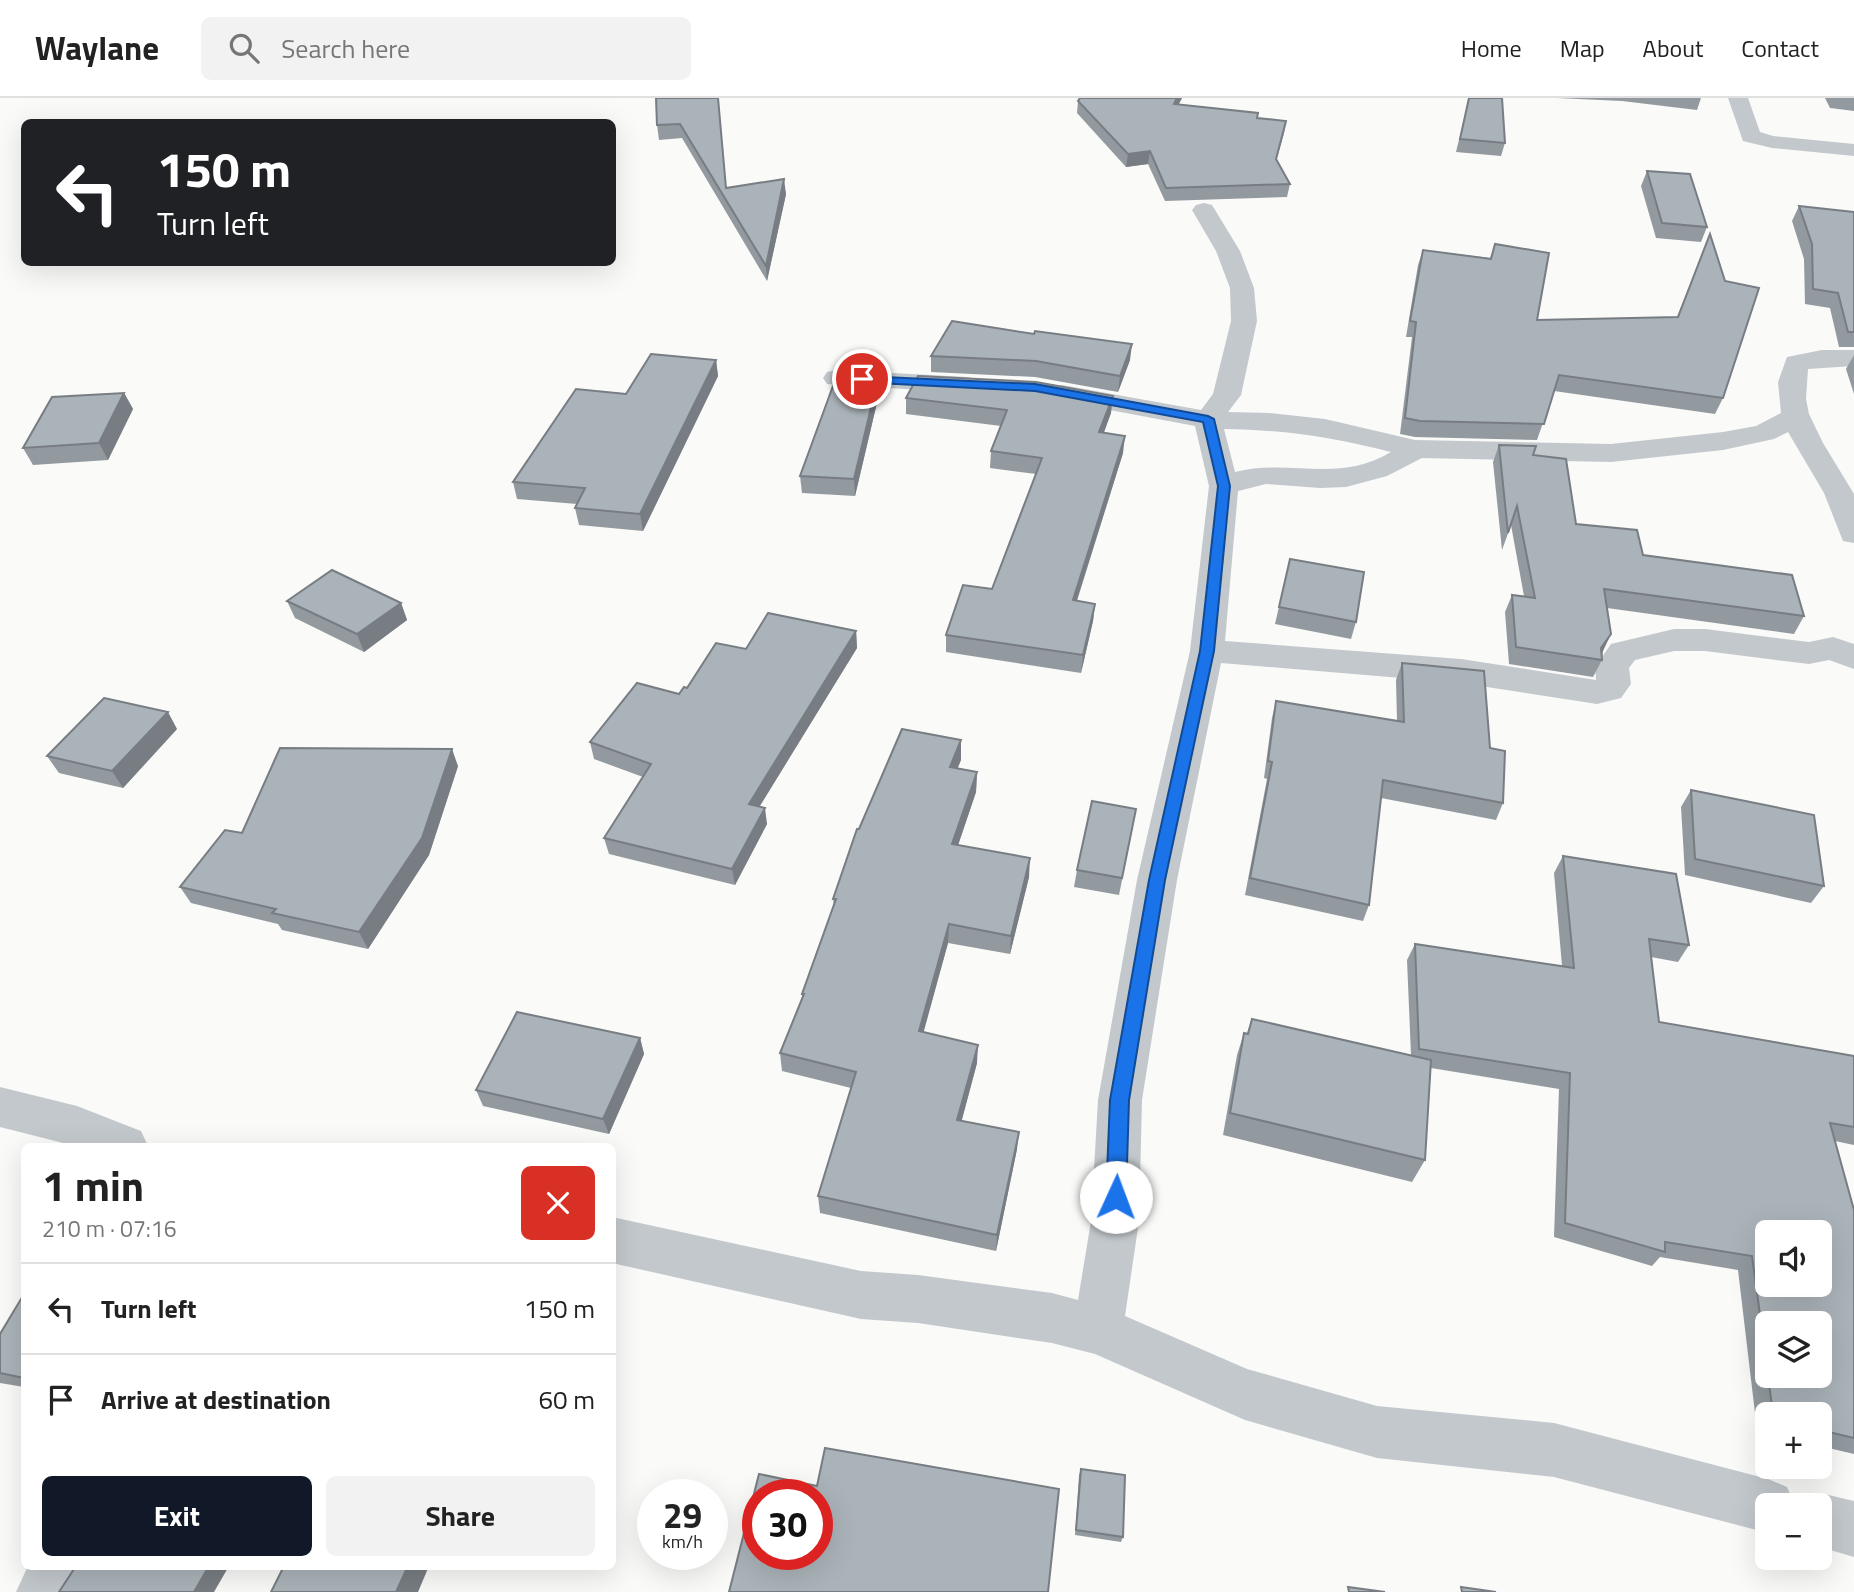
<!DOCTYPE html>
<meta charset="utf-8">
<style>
body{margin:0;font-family:"Titillium Web",sans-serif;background:#f2f2f2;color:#222;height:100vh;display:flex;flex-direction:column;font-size:26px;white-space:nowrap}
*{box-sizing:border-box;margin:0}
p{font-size:23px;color:#767676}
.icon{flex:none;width:38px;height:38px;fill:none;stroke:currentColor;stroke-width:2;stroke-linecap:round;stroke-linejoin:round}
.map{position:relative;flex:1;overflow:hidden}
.drawer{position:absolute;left:21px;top:1045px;width:595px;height:427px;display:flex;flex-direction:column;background:#fff;border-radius:10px;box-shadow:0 7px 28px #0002}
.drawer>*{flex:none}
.top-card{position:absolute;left:21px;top:21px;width:595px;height:147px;border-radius:10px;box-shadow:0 7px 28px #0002;background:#202124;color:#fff;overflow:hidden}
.fabs{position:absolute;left:1755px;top:1122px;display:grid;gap:14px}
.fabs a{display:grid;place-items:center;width:77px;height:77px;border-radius:10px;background:#fff;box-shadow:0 7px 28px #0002;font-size:35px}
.speed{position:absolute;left:637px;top:1381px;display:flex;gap:14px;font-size:35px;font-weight:700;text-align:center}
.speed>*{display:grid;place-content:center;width:91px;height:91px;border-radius:50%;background:#fff;box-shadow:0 7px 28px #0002;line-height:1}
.speed small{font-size:18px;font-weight:400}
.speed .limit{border:10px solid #d22;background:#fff;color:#111}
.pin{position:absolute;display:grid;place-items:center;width:60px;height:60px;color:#fff;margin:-30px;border:4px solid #fff;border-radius:50%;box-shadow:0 2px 7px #0007}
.me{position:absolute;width:77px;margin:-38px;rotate:2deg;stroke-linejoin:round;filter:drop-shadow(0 0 5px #0008)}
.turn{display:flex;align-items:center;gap:24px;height:147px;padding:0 21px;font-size:32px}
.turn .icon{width:91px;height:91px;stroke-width:2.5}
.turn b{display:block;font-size:49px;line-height:60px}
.round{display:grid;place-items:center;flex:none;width:74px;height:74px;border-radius:10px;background:#f2f2f2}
.head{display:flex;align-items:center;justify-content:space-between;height:119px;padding:0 21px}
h1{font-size:42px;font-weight:700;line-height:52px}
.cta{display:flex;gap:14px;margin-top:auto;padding:14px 21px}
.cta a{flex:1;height:80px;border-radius:10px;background:#111827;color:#fff;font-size:28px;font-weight:700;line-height:80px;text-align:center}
.cta a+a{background:#f2f2f2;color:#222}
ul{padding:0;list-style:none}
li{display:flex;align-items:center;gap:21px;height:91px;padding:0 21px;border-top:2px solid #e0e0e0}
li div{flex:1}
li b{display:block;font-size:26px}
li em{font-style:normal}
header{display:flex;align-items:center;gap:42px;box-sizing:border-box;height:98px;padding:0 35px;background:#fff;border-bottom:2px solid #e0e0e0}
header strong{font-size:33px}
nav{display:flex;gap:38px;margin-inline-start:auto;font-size:24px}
.search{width:490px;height:63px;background:#f2f2f2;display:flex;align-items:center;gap:18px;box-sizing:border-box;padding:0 24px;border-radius:10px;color:#767676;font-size:26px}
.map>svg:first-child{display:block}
</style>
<header>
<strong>Waylane</strong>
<div class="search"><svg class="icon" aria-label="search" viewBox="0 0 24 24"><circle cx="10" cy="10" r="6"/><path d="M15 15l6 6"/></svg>Search here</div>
<nav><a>Home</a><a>Map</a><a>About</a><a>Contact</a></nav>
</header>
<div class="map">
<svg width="1854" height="1494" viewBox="0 0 1854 1494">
<rect width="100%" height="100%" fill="#fafaf8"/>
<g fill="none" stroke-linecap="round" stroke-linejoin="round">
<g fill="#c3c8cc" fill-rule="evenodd">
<path d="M 1728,0 L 1748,0 L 1760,34 L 1773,38 L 1854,46 L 1854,58 L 1772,50 L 1743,43 Z"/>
<path d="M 1204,105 L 1212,107 L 1240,153 L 1254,190 L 1257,223 L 1241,297 L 1228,314 L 1269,315 L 1325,321 L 1415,342 L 1611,346 L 1723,334 L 1756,328 L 1781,315 L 1778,284 L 1787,259 L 1822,252 L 1854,252 L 1854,268 L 1808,271 L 1806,301 L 1809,316 L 1823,345 L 1854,396 L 1854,445 L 1843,443 L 1824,395 L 1788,334 L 1774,341 L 1723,352 L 1611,364 L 1422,360 L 1387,378 L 1346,389 L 1320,390 L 1266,386 L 1238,393 L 1225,543 L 1461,561 L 1596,582 L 1595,569 L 1611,546 L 1674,531 L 1705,531 L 1809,544 L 1833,539 L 1854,546 L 1854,571 L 1829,562 L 1809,566 L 1705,553 L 1674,553 L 1635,562 L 1629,570 L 1631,586 L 1621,600 L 1597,606 L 1461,585 L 1221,565 L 1177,782 L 1142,1002 L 1139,1123 L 1125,1218 L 1247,1271 L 1377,1308 L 1554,1325 L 1768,1381 L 1787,1389 L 1795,1407 L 1768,1407 L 1768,1435 L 1554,1379 L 1377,1360 L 1245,1322 L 1095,1256 L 1052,1245 L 918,1225 L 861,1221 L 612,1165 L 612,1119 L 861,1173 L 918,1177 L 1052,1195 L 1078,1202 L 1091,1123 L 1098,1002 L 1137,782 L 1190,553 L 1209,388 L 1195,328 L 1062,303 L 1052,301 L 1048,295 L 1052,289 L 1062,287 L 1201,312 L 1213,296 L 1231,223 L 1230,190 L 1216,153 L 1192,112 L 1196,107 ZM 1224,331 C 1286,332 1331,339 1391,354 C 1338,386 1290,360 1235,374 Z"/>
<path d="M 837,272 L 967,279 L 977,281 L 981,287 L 977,293 L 967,295 L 827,286 L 823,280 L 827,274 Z"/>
<path d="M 0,989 L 77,1008 L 141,1033 L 148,1048 L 75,1048 L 0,1029 Z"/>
<path d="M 1820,1395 L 1854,1403 L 1854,1459 L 1820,1449 L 1820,1407 L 1799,1407 L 1801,1403 Z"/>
<path d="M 28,1468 L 90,1468 L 78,1494 L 16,1494 Z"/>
</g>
</g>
<g fill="#929a9f">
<path d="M 718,0 L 726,90 L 786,96 L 767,183 L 682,40 L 659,42 L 657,27 Z"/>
<path d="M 1080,0 L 1182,0 L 1178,7 L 1258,20 L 1286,23 L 1276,62 L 1290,86 L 1287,99 L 1165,103 L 1148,66 L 1126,69 L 1077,15 L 1078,3 Z"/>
<path d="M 1469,0 L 1505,45 L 1501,58 L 1456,54 Z"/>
<path d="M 1557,0 L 1701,0 L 1697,12 L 1622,3 Z"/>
<path d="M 1825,0 L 1854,0 L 1854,13 L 1830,10 Z"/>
<path d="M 1647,73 L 1707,129 L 1701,144 L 1656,140 L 1641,88 Z"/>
<path d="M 1799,108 L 1854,114 L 1854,249 L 1839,249 L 1830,210 L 1805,206 L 1804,161 L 1792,123 Z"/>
<path d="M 1710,136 L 1723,300 L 1715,316 L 1554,293 L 1537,342 L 1415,339 L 1400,336 L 1412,239 L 1406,239 L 1418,167 L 1423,152 L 1490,160 L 1495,146 L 1537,222 L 1677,219 Z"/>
<path d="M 1854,257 L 1854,296 L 1846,271 Z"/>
<path d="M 931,258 L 1130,262 L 1118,294 L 1035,279 L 931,274 Z"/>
<path d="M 716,262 L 718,278 L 643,433 L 579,427 L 575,410 L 577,406 L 517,401 L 513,384 L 626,296 Z"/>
<path d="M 878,280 L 879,296 L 855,398 L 802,395 L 800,378 Z"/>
<path d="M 124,295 L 133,311 L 108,362 L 33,367 L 23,350 Z"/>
<path d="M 906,300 L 1111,315 L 1103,335 L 1123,355 L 1077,503 L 1095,506 L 1093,523 L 1081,575 L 946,554 L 946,537 L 992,491 L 1036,376 L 990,370 L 991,353 L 1001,328 L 906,316 Z"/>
<path d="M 1499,347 L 1533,357 L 1576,426 L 1643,457 L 1804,518 L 1794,536 L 1607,510 L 1602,562 L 1593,579 L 1509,566 L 1505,514 L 1512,497 L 1524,498 L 1511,427 L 1502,452 L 1493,364 Z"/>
<path d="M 1290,461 L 1356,524 L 1351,541 L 1275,526 Z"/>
<path d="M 287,503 L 401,505 L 407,522 L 364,554 L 295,520 Z"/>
<path d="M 856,533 L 857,550 L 760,708 L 767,726 L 735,787 L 609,756 L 604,740 L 643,679 L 594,661 L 590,644 L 679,596 L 746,551 Z"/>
<path d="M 1402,565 L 1490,650 L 1503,705 L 1496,722 L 1381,700 L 1369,807 L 1363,823 L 1245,797 L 1267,681 L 1264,680 L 1272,620 L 1276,603 L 1397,623 L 1396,582 Z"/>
<path d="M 177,631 L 123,690 L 59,675 L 47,658 Z"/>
<path d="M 961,662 L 957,670 L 977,674 L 976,694 L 958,747 L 1029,779 L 1010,856 L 948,845 L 923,934 L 977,965 L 962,1022 L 1017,1051 L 996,1153 L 820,1115 L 818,1098 L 851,990 L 782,973 L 780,955 L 802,900 L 802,896 L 834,807 L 833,801 L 859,731 Z"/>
<path d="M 458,668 L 429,757 L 368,851 L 282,832 L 278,826 L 191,805 L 180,789 L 242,735 Z"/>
<path d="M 1691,692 L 1824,788 L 1811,805 L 1685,777 L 1681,709 Z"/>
<path d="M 1133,728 L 1119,797 L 1074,789 L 1077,772 Z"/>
<path d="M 1563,758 L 1689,847 L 1678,864 L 1651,859 L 1659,924 L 1854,958 L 1854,1047 L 1835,1043 L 1854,1112 L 1854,1356 L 1820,1348 L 1820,1316 L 1768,1316 L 1768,1335 L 1757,1332 L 1738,1172 L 1660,1159 L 1652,1168 L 1554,1139 L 1559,991 L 1431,970 L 1425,1062 L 1412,1084 L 1223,1037 L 1237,957 L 1244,935 L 1247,935 L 1252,921 L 1411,957 L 1407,862 L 1415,846 L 1562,868 L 1554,775 Z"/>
<path d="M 640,940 L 644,956 L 609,1036 L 483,1008 L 476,992 Z"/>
<path d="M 24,1196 L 24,1289 L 0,1285 L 0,1236 Z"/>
<path d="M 1081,1371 L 1123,1439 L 1121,1444 L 1075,1437 L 1079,1377 Z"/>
</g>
<g fill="#777d82">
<path d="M 1177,0 L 1182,0 L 1172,19 L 1174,6 Z"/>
<path d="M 1286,23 L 1284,35 L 1273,74 L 1276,61 Z"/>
<path d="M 1150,53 L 1148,66 L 1126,69 L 1128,56 Z"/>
<path d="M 784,81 L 786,96 L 767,183 L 766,168 Z"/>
<path d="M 1132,246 L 1130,262 L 1118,294 L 1120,278 Z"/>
<path d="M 716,262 L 718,278 L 643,433 L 640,416 Z"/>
<path d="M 878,280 L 879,296 L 855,398 L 854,381 Z"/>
<path d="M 124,295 L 133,311 L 108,362 L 99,345 Z"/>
<path d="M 1113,298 L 1111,315 L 1098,351 L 1099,334 Z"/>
<path d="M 1125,338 L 1123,355 L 1071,520 L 1073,502 Z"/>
<path d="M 401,505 L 407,522 L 364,554 L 357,536 Z"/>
<path d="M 1095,506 L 1093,523 L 1081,575 L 1083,557 Z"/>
<path d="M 856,533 L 857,550 L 751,722 L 749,706 Z"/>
<path d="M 1611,536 L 1603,553 L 1597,561 L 1601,550 Z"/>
<path d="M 168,614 L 177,631 L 123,690 L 112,673 Z"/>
<path d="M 961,642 L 961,662 L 950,689 L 950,669 Z"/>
<path d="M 452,651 L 458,668 L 429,757 L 368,851 L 359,834 Z"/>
<path d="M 977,674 L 976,694 L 952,765 L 952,746 Z"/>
<path d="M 765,710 L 767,726 L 735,787 L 732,771 Z"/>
<path d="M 1030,760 L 1029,779 L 1010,856 L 1011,838 Z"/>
<path d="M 949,826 L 948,845 L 919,951 L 919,933 Z"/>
<path d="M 640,940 L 644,956 L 609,1036 L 603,1021 Z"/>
<path d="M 978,947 L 977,965 L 957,1039 L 957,1022 Z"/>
<path d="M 1019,1034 L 1017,1051 L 996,1153 L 997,1137 Z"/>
<path d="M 209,1468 L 229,1468 L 214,1494 L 194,1494 Z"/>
<path d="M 408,1468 L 429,1468 L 418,1494 L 396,1494 Z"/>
</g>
<g fill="#aab3b9" stroke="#777d82" stroke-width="2" fill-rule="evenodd">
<path d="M 656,0 L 718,0 L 726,90 L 784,81 L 766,168 L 680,26 L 657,27 Z"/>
<path d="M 1080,0 L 1177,0 L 1174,6 L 1258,15 L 1257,20 L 1286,23 L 1276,61 L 1290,86 L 1166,90 L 1150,53 L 1128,56 L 1078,3 Z"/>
<path d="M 1469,0 L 1502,0 L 1505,45 L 1460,41 Z"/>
<path d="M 1647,73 L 1690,76 L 1707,129 L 1662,125 Z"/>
<path d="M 1799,108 L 1854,114 L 1854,234 L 1848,234 L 1838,195 L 1813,191 L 1812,146 Z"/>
<path d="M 1710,136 L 1725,183 L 1759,190 L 1723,300 L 1559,277 L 1544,326 L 1420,323 L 1405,320 L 1416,224 L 1410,223 L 1423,152 L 1491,161 L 1495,146 L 1549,155 L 1537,222 L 1678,219 Z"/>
<path d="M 952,223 L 1034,236 L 1035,233 L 1132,246 L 1120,278 L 1036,263 L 931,258 Z"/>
<path d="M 651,256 L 716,262 L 640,416 L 575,410 L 585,390 L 513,384 L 576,291 L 626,296 Z"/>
<path d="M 837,277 L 878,280 L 854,381 L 800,378 Z"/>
<path d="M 918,278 L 1036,284 L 1113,298 L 1099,334 L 1125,338 L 1073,502 L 1095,506 L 1083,557 L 946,537 L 963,487 L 992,491 L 1042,360 L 991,353 L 1007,312 L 906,300 Z"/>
<path d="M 124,295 L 99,345 L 23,350 L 52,299 Z"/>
<path d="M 1499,347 L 1536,348 L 1533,357 L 1566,361 L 1576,426 L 1637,432 L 1643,457 L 1792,477 L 1804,518 L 1604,491 L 1611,536 L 1601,550 L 1602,562 L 1516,549 L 1512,497 L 1535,500 L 1517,408 L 1508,435 Z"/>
<path d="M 1290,461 L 1364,474 L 1356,524 L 1279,509 Z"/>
<path d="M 332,472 L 401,505 L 357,536 L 287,503 Z"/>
<path d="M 768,515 L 856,533 L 749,706 L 765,710 L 732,771 L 604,740 L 651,666 L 590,644 L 637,585 L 679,596 L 684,589 L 687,590 L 716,545 L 746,551 Z"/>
<path d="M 1402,565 L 1484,573 L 1490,650 L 1505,653 L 1503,705 L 1383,682 L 1369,807 L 1250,780 L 1272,664 L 1268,663 L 1276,603 L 1404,624 Z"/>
<path d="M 104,600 L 168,614 L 112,673 L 47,658 Z"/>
<path d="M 902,631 L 961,642 L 950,669 L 977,674 L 952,746 L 1030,760 L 1011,838 L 949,826 L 919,933 L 978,947 L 957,1022 L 1019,1034 L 997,1137 L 818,1098 L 856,974 L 780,955 L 804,896 L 802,896 L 836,801 L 833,801 L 857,731 L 859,731 Z"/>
<path d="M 280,650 L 452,651 L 422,740 L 359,834 L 272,815 L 276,811 L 180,789 L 225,732 L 242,735 Z"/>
<path d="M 1691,692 L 1814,717 L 1824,788 L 1695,761 Z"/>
<path d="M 1092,703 L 1136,711 L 1122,780 L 1077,772 Z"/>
<path d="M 1563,758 L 1676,776 L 1689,847 L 1649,841 L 1659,924 L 1854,958 L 1854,1029 L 1830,1025 L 1854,1112 L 1854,1340 L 1820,1332 L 1820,1316 L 1773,1316 L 1768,1278 L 1820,1278 L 1820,1225 L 1768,1225 L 1768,1275 L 1752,1158 L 1665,1144 L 1665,1154 L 1565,1125 L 1570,975 L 1419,951 L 1415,846 L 1574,870 ZM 1768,1134 L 1820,1134 L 1820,1186 L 1768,1186 Z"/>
<path d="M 517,914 L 640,940 L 603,1021 L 476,992 Z"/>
<path d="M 1252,921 L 1431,962 L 1425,1062 L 1230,1015 L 1244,935 L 1248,936 Z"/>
<path d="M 24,1196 L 24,1280 L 0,1275 L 0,1236 Z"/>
<path d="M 825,1350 L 1059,1391 L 1048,1494 L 729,1494 L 759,1376 L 817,1388 ZM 758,1396 L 817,1396 L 817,1456 L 758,1456 Z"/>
<path d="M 1081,1371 L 1125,1377 L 1123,1439 L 1076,1432 Z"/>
<path d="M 76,1468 L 209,1468 L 194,1494 L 59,1494 Z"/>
<path d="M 284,1468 L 408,1468 L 396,1494 L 271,1494 Z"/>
<path d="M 1348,1489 L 1385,1494 L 1349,1494 Z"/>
<path d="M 1461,1489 L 1496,1494 L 1462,1494 Z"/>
</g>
<path fill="#1a73e8" stroke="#114b97" stroke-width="2" d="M 862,278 L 1035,286 L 1208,318 L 1214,321 L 1230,388 L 1214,553 L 1165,782 L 1129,1002 L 1126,1099 L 1123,1106 L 1116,1108 L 1109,1106 L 1106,1099 L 1110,1002 L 1149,782 L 1200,553 L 1218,388 L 1203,324 L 1035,293 L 858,284 L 858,279 Z"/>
</svg>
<div class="fabs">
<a><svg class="icon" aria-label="sound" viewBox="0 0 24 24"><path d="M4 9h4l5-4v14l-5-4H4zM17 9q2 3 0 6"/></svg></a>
<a><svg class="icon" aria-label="layers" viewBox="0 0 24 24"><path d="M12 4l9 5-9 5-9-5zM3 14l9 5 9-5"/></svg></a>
<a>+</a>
<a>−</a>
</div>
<div class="speed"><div>29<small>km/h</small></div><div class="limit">30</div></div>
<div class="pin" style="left:862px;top:281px;background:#d93025"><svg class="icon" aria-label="arrive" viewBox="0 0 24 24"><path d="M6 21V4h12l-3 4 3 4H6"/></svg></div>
<svg class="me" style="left:1116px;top:1099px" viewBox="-20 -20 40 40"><circle r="19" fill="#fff"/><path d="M0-13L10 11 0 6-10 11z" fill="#1a73e8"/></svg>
<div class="top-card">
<div class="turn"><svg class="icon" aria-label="left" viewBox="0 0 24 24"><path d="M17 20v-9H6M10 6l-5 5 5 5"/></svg><div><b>150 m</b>Turn left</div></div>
</div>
<section class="drawer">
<div class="head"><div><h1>1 min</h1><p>210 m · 07:16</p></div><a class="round" style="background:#d93025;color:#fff"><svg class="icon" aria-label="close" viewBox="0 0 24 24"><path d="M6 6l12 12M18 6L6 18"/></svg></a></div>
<ul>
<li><svg class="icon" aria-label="left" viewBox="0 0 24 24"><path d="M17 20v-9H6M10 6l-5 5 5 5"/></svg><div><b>Turn left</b></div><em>150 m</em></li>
<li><svg class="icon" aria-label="arrive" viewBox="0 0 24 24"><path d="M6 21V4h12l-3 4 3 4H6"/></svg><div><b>Arrive at destination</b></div><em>60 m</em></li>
</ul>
<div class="cta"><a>Exit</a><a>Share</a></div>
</section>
</div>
